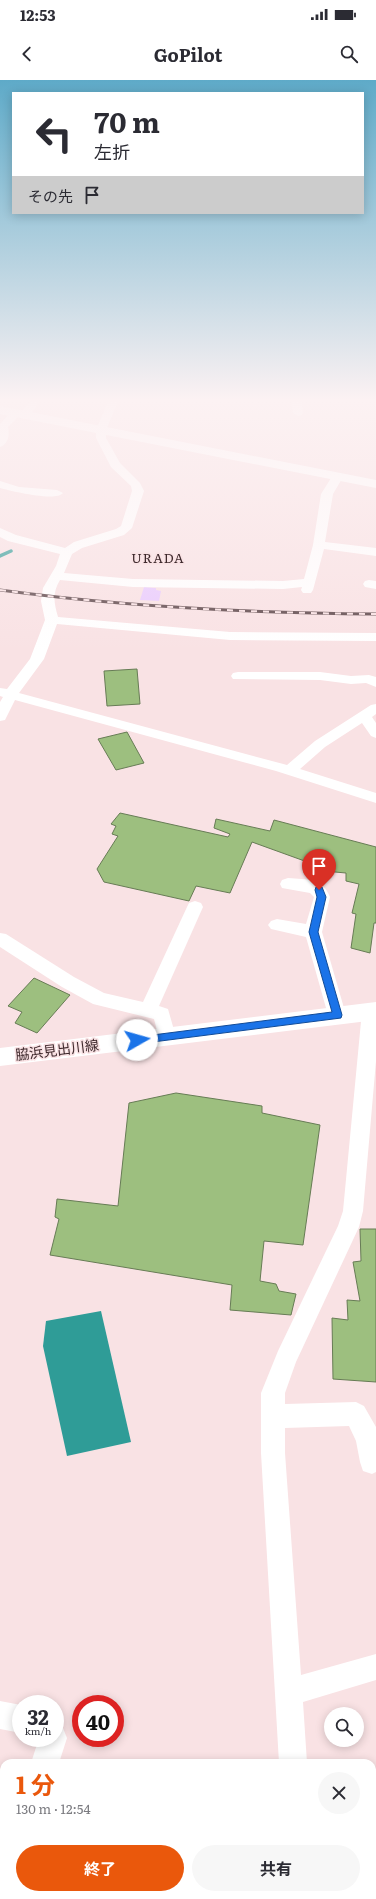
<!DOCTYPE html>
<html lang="ja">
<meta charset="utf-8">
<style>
body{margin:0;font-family:Literata,"Noto Sans JP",serif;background:#f7f7f7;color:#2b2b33;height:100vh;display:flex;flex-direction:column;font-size:15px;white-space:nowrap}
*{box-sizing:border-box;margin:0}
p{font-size:13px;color:#7c7c81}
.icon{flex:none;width:22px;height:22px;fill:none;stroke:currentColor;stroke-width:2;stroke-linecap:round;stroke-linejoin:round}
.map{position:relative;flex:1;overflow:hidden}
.panel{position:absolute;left:0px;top:1679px;width:376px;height:140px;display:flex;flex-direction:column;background:#fff;border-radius:12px 12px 0 0;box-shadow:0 2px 10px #0003}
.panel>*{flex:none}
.top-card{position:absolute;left:12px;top:12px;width:352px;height:122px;border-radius:0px;box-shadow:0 2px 10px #0003;background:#fff;color:#2b2b33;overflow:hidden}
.tools{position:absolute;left:324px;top:1627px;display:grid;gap:8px}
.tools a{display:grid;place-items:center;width:40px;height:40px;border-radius:50%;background:#fff;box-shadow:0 2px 10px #0003;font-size:20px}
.speed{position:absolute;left:12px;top:1615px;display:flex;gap:8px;font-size:20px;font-weight:700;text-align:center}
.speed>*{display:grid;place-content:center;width:52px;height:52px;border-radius:50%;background:#fff;box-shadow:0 2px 10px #0003;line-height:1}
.speed small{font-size:10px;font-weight:400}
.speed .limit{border:6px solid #d22;background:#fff;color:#111}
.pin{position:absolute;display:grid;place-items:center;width:34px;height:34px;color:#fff;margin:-41px -17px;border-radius:50% 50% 50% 0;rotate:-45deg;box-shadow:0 0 4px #0007}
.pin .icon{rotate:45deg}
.me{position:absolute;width:44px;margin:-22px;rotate:83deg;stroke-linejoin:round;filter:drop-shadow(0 0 3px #0008)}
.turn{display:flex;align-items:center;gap:14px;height:84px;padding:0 16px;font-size:18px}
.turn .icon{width:52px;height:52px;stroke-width:2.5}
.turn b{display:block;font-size:28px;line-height:34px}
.then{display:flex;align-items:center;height:38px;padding:0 16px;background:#0003;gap:8px;font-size:15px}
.round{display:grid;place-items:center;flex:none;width:42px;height:42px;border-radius:21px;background:#f7f7f7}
.overview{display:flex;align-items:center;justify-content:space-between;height:68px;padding:0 16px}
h1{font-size:24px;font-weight:700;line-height:30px;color:#ea580c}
.primary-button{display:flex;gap:8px;margin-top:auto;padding:8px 16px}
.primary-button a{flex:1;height:46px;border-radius:24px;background:#ea580c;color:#fff;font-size:16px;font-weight:700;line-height:46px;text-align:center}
.primary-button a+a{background:#f7f7f7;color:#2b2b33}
.status{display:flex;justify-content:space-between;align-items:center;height:28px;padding:0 20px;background:#fff;direction:ltr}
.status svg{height:11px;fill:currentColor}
header{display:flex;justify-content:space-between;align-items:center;height:52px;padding:0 16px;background:#fff;font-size:18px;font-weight:700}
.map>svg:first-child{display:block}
</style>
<div class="status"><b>12:53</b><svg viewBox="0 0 49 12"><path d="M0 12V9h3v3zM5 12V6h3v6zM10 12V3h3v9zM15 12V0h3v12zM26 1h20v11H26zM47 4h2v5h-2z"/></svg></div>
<header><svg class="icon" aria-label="back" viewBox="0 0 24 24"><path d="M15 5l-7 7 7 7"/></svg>GoPilot<svg class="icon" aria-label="search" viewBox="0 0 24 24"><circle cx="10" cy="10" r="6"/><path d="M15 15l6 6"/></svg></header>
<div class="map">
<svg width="376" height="1819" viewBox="0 0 376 1819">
<rect width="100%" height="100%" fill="#f9e2e4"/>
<path fill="#e9cbfe" d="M 144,507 L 156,508 L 156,510 L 161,511 L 159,521 L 140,520 Z"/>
<path fill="#2f9c97" d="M 101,1231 L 131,1362 L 67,1376 L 43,1266 L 46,1241 Z"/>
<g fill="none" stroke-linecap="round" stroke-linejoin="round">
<path stroke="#2f9c97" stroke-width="3.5" d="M 0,476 L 11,471"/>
</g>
<g fill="#9dbf7f" stroke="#677c55">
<path d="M 137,589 L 140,624 L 107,626 L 104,591 Z"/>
<path d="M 127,652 L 144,683 L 116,690 L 98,659 Z"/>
<path d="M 120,733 L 228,757 L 230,754 L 214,748 L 216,739 L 270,751 L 274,740 L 376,767 L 376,843 L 374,843 L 370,873 L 351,868 L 356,834 L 352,833 L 359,804 L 346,801 L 346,793 L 335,792 L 252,762 L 230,813 L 196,806 L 189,821 L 104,802 L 97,789 L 118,756 L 112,754 L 116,746 L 111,744 Z"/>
<path d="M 34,898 L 70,915 L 37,953 L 15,943 L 22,932 L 8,926 Z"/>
<path d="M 176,1013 L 262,1026 L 262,1033 L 320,1045 L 303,1165 L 264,1161 L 260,1201 L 276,1204 L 279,1211 L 296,1214 L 291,1235 L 230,1230 L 232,1205 L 50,1175 L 59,1139 L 55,1137 L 57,1119 L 118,1126 L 129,1023 Z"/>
<path d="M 360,1149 L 376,1149 L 376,1302 L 333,1299 L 332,1238 L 348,1240 L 347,1220 L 360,1221 L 353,1182 L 361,1181 Z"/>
</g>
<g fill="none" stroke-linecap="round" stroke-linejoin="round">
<g fill="#fff" fill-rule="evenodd">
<path d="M 33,317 L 43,317 L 29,337 L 25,338 L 20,335 L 8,347 C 10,354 8,365 0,367 L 0,344 L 12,331 L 16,330 L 21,333 Z"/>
<path d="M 110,317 L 120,317 L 106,350 L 106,358 L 120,383 L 140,403 L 144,411 L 132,448 L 124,455 L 82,468 L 72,474 L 64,493 L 133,499 L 283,501 L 304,499 L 313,465 L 321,414 L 333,395 L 337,394 L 343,397 L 333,414 L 325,462 L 376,468 L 376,476 L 324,469 L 313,510 L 311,513 L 303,513 L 301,510 L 302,507 L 283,509 L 133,507 L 60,500 C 52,513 54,523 58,537 L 230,552 L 376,553 L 376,561 L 230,560 L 57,544 L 44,579 L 19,613 L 287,685 L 315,661 L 371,625 L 376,624 L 376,634 L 372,637 L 376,643 L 376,658 L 371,656 L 362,643 L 325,667 L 300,689 L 376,713 L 376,723 L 276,691 L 15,620 L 5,640 L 0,641 L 0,622 L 3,617 L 0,616 L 0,608 L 7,609 L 30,579 L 45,540 L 41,521 L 43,508 L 56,486 L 60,474 L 8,461 L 0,457 L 0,448 L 16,455 L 65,468 L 74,462 L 116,449 L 121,446 L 132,411 L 131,406 L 111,387 L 96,358 L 96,350 Z"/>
<path d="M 291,317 L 301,317 L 303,333 L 302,335 L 298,336 L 293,333 Z"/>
<path d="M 0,401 L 19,407 L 57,410 L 63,413 C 56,422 11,411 0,408 Z"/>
<path d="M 369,500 L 376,501 L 376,509 L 365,507 L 363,504 L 365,501 Z"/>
<path d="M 238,592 L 320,592 L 351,596 L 369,595 L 376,597 L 376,607 L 366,603 L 351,604 L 320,600 L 233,599 L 231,596 L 233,593 Z"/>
<path d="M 288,798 C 307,800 322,797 330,817 L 322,852 L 346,935 L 343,940 L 337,942 L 331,940 L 328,935 L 306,857 L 271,849 L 268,845 L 271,841 L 277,839 L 306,844 L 314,817 L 310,813 L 282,808 L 280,804 L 282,800 Z"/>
<path d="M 195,821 L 201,823 L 203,827 L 159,926 L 168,929 L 176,957 L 174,962 L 167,964 L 160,962 L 154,939 L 93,924 L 62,907 L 0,867 L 0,853 L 6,854 L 74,897 L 104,913 L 143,922 L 187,827 L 189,823 Z"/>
<path d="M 371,924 L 376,925 L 376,981 L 363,1131 L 359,1147 L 296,1282 L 285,1313 L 285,1324 L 356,1322 L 364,1326 L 376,1347 L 376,1392 L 372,1394 L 363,1391 L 360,1382 L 356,1361 L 349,1346 L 285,1348 L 285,1373 L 301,1595 L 376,1574 L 376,1600 L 303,1622 L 307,1683 L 279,1683 L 261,1373 L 261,1313 L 278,1271 L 338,1146 L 343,1131 L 362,931 L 365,926 Z"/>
<path d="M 0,1621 L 21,1625 L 21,1653 L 0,1649 Z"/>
<path d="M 55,1645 L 63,1648 L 67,1658 L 59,1683 L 31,1683 L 39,1658 L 55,1658 Z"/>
<path d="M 4,1801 L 4,1815 L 22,1815 L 21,1819 L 0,1819 L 0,1803 Z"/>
<path d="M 372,1804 L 376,1804 L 376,1819 L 347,1819 L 349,1815 L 372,1815 Z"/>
<path d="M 286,1815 L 316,1815 L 317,1819 L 287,1819 Z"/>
</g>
<g fill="#fff" fill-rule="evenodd">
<path d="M 0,326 L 376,400 L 376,408 L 0,334 Z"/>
<path d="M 376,922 L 376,940 L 0,986 L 0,968 Z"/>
</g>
<defs>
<path id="rail" d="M 0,510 C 125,527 250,533 376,534"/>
</defs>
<use href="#rail" stroke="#604a4d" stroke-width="3"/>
<use href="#rail" stroke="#f9e2e4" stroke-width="2" stroke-dasharray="6" stroke-linecap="butt"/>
</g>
<linearGradient id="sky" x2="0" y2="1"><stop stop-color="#5eaac8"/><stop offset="0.56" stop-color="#fcf2f3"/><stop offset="1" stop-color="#fcf2f3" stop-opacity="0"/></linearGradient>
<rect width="376" height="571" fill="url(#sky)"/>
<path fill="#1a73e8" stroke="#114b97" d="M 316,807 L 322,807 L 326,817 L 318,852 L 342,935 L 341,938 L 137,964 L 133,963 L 132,960 L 137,957 L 332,932 L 309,852 L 317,817 L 315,810 Z"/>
<g text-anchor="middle" stroke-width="3" stroke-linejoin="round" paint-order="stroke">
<g font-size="13" letter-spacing="1" fill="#3e292c" stroke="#f9e2e4">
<text x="158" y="483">URADA</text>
</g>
<g font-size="14" fill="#3e292c" stroke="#f9e2e4">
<text transform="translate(57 970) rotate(-7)" y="5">脇浜見出川線</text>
</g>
</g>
</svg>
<div class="tools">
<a><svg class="icon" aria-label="search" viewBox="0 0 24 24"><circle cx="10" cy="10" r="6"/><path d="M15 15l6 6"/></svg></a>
</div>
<div class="speed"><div>32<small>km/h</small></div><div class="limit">40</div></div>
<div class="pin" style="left:319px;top:810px;background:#d93025"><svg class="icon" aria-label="arrive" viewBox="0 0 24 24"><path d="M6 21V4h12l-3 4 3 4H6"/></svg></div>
<svg class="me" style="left:137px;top:960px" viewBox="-20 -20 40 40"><circle r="19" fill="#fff"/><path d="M0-13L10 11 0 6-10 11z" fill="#1a73e8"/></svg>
<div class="top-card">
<div class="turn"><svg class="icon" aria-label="left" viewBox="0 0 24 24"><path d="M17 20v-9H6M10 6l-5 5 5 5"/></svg><div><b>70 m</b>左折</div></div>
<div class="then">その先<svg class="icon" aria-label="arrive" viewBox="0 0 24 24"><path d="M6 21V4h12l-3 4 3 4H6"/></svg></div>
</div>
<section class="panel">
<div class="overview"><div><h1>1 分</h1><p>130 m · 12:54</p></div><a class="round"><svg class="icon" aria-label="close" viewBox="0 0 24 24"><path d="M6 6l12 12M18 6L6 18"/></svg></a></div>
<div class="primary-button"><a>終了</a><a>共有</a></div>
</section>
</div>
